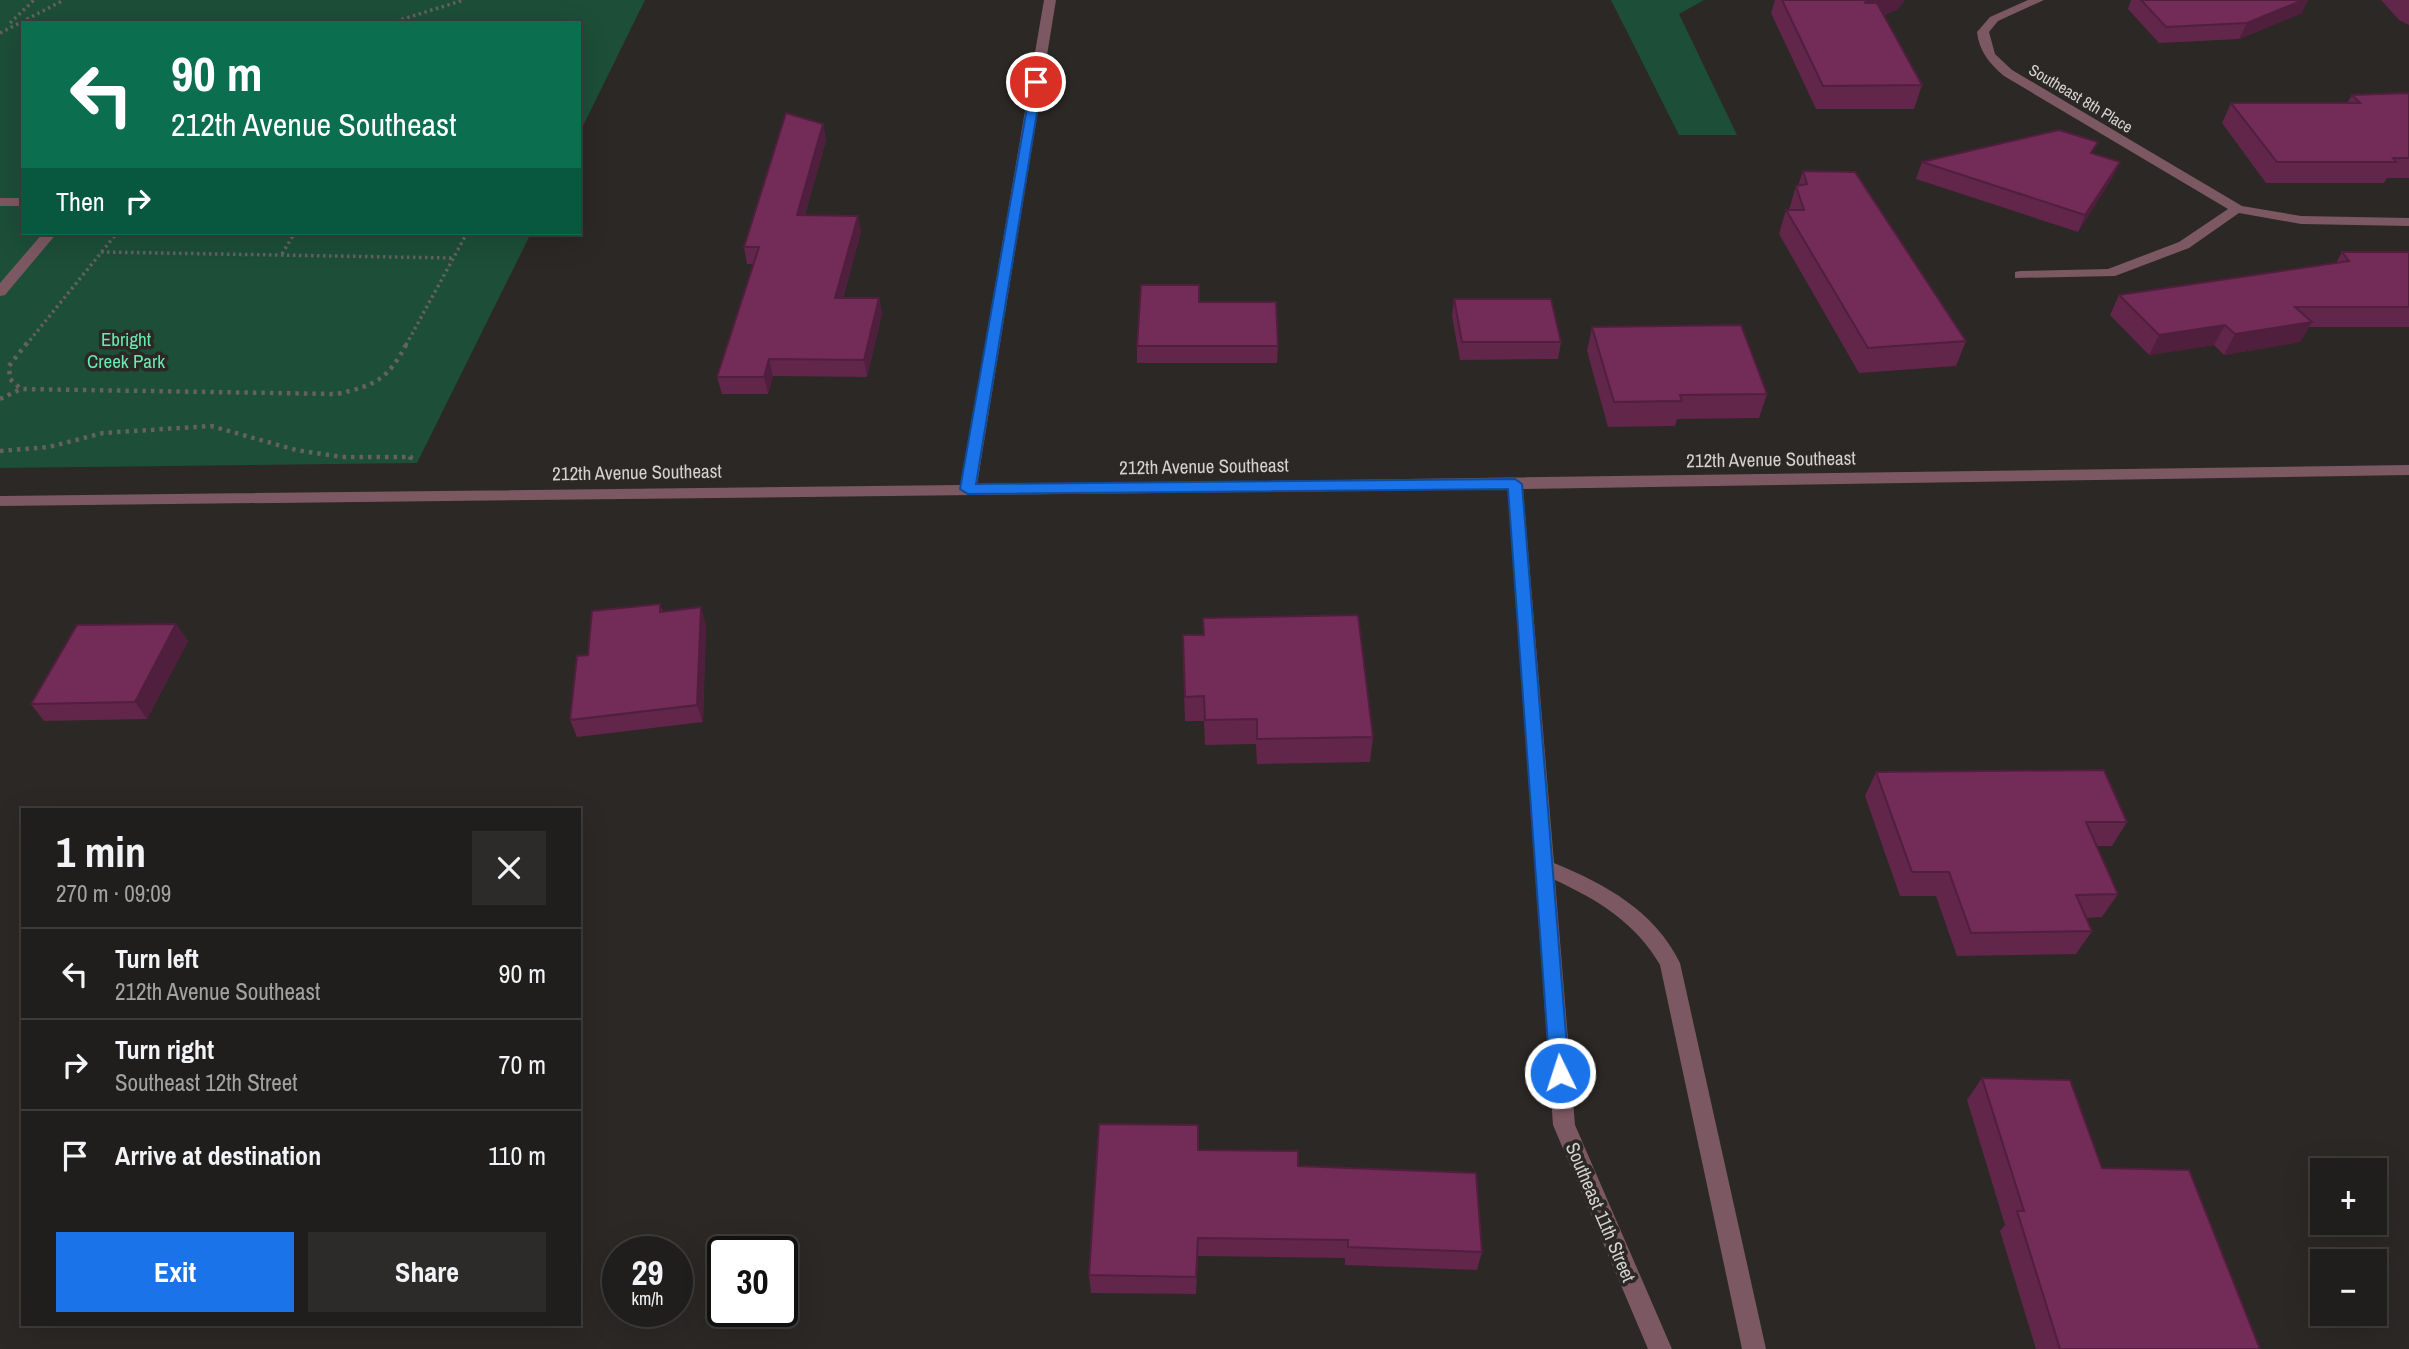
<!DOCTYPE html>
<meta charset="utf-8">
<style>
body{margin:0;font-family:"Archivo Narrow",sans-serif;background:#2d2b29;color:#f1f3f6;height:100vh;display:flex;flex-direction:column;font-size:26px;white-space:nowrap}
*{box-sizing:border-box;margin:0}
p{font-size:23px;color:#a2a2a3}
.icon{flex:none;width:38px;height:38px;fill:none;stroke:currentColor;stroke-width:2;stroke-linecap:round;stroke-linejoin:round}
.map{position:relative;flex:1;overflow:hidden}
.panel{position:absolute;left:21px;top:808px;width:560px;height:518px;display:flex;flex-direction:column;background:#201e1c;border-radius:0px;box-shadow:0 7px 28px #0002,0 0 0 2px #3d3c3b}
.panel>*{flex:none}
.banner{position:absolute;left:21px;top:21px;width:560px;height:214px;border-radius:0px;box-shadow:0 7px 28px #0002,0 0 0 2px #3d3c3b;background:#0b6e4f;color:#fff;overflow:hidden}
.tools{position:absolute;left:2310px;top:1158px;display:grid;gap:14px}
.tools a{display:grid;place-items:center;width:77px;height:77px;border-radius:0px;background:#201e1c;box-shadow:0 7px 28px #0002,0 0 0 2px #3d3c3b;font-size:35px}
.speed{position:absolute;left:602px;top:1236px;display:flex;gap:14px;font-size:35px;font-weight:700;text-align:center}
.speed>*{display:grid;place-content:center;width:91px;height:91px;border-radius:50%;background:#201e1c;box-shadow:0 7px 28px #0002,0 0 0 2px #3d3c3b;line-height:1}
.speed small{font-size:18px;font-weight:400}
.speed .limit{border:4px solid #111;border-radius:10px;background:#fff;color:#111}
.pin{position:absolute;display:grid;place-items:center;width:60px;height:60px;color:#fff;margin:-30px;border:4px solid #fff;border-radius:50%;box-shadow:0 2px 7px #0007}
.me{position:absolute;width:77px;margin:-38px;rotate:356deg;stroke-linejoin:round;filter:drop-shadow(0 0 5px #0008)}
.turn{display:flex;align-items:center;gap:24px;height:147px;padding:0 35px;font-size:32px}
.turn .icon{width:91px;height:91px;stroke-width:2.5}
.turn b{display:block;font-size:49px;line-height:60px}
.then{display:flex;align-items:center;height:66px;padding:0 35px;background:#0003;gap:14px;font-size:26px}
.round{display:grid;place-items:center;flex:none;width:74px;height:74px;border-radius:0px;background:#2d2b29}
.headline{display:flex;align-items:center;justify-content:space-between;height:119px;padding:0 35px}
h1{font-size:42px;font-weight:800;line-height:52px}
.cta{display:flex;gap:14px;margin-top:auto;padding:14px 35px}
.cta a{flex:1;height:80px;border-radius:0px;background:#1a73e8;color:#fff;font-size:28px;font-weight:800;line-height:80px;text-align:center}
.cta a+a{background:#2d2b29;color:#f1f3f6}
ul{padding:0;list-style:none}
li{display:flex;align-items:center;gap:21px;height:91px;padding:0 35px;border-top:2px solid #3d3c3b}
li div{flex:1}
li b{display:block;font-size:26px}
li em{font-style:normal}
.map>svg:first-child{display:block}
</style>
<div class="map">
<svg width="2409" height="1349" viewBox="0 0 2409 1349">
<rect width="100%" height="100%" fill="#2b2825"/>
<g fill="#1c4e38">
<path d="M 0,0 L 645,0 L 579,134 L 579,23 L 23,23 L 23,233 L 531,233 L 417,463 L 0,468 Z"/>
<path d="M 1611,0 L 1704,0 L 1679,14 L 1737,135 L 1679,135 Z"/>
</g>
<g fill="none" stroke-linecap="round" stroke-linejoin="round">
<g stroke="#64615f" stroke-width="3.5" stroke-dasharray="2.5 3.5" stroke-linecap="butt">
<path d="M 10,23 L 34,0"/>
<path d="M 390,23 L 464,0"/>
<path d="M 0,33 L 64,0"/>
<path d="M 101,252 L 452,258"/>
<path d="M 282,254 L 294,234"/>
<path d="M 26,345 L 117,233"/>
<path d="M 406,345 L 467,233"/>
</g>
<g stroke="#64615f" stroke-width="4.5" stroke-dasharray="3.5 5" stroke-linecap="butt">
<path d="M 27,343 L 9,366 L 10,379 L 21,389 L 337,394 C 377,385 388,379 407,343"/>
<path d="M 0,399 L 21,389"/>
<path d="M 0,451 L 49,447 L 103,433 L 211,426 L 296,450 L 342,457 L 411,457 L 409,462"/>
</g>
<g fill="#7c5862" fill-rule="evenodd">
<path d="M 1044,0 L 1056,0 L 977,485 L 2409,465 L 2409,475 L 1523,489 L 1554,863 C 1605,884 1655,911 1680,963 L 1766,1349 L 1742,1349 L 1660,965 C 1636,923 1598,900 1555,880 L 1575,1125 L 1672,1349 L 1648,1349 L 1553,1125 L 1508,489 L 0,506 L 0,496 L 961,485 Z"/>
<path d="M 2028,0 L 2044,0 L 1998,21 L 1989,32 L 1995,54 L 2012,70 L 2242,206 L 2301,216 L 2409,218 L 2409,226 L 2301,224 L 2239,213 L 2189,248 L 2115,276 L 2015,278 L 2015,272 L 2020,271 L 2108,269 L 2179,242 L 2228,209 L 2004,76 C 1989,63 1979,51 1977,32 L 1990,17 Z"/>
<rect x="0" y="198" width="23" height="8"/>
<path d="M 43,233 L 57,233 L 5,295 L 0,296 L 0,283 Z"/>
</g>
</g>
<g fill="#62264b">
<path d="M 1775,0 L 1905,0 L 1897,10 L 1884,15 L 1922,85 L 1914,109 L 1816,109 L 1771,13 Z"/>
<path d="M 2131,0 L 2303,0 L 2302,13 L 2239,39 L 2159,43 L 2128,9 Z"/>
<path d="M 2381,0 L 2409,0 L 2409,25 L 2399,20 Z"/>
<path d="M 2352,95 L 2409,95 L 2409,178 L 2387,178 L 2384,183 L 2266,183 L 2222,123 L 2231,103 L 2347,103 Z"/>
<path d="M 823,124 L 826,140 L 805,215 L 858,216 L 861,232 L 843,298 L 879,298 L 882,314 L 867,377 L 773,376 L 768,394 L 722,394 L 717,377 L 754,264 L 747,264 L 744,247 Z"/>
<path d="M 2093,154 L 2120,162 L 2112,178 L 2078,232 L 1916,179 L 1922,162 Z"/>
<path d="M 1803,171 L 1966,341 L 1956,366 L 1859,373 L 1779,234 L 1786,210 L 1789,210 L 1796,186 L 1798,186 Z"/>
<path d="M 2342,252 L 2409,252 L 2409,327 L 2309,327 L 2300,342 L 2224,355 L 2214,345 L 2149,355 L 2110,315 L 2119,295 L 2336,263 Z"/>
<path d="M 1454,299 L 1561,342 L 1558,359 L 1460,360 L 1452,316 Z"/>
<path d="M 1199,302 L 1278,346 L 1277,363 L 1137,363 L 1137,346 Z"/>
<path d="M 1592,327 L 1767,394 L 1759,418 L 1677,419 L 1675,426 L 1608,427 L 1587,351 Z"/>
<path d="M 660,604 L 663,612 L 706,625 L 703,722 L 577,737 L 570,720 L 588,655 Z"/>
<path d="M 1203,618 L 1373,737 L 1370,762 L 1257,764 L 1256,744 L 1205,745 L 1204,721 L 1185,721 L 1183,660 L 1203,635 Z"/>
<path d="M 176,624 L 188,641 L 147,719 L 44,721 L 31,704 Z"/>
<path d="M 1876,772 L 2127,822 L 2112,846 L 2097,846 L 2118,894 L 2102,917 L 2086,918 L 2092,931 L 2076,954 L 1957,956 L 1936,896 L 1900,896 L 1865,796 Z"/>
<path d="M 1982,1078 L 2102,1168 L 2260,1349 L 2036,1349 L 2000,1231 L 2005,1225 L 1967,1100 Z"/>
<path d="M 1198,1150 L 1298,1166 L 1482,1252 L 1477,1270 L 1345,1265 L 1345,1258 L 1198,1256 L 1196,1294 L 1091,1293 L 1089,1275 Z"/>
</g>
<g fill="#501f3d">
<path d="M 1872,0 L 1905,0 L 1897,10 L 1857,26 L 1864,3 Z"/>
<path d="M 2303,0 L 2308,0 L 2302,13 L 2239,39 L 2247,23 Z"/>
<path d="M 823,124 L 826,140 L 800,232 L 797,215 Z"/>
<path d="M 2120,162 L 2112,178 L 2078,232 L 2085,215 Z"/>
<path d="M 858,216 L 861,232 L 838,314 L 835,298 Z"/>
<path d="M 879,298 L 882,314 L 867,377 L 864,360 Z"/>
<path d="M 2312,322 L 2300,342 L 2224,355 L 2235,334 Z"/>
<path d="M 2225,325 L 2214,345 L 2149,355 L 2159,335 Z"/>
<path d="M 769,359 L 773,376 L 768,394 L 764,377 Z"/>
<path d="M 701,607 L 706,625 L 703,722 L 697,705 Z"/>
<path d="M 176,624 L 188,641 L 147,719 L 135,702 Z"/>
</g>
<g fill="#722c57" stroke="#501f3d" stroke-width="2">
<path d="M 1782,0 L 1872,0 L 1864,3 L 1877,3 L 1922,85 L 1823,86 Z"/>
<path d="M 2141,0 L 2303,0 L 2247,23 L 2166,27 Z"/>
<path d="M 2408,93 L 2409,95 L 2409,158 L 2393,158 L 2396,162 L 2277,162 L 2231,103 L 2360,103 L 2352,95 Z"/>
<path d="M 786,113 L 823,124 L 797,215 L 858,216 L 835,298 L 879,298 L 864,360 L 769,359 L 764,377 L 717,377 L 759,247 L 744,247 Z"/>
<path d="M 2059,130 L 2098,142 L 2091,153 L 2120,162 L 2085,215 L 1922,162 Z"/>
<path d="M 1803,171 L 1855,172 L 1966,341 L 1868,348 L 1786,210 L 1804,210 L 1796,186 L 1807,184 Z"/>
<path d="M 2342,252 L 2409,252 L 2409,307 L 2295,307 L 2312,322 L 2235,334 L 2225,325 L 2159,335 L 2119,295 L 2349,261 Z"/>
<path d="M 1141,285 L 1199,285 L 1199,302 L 1276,302 L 1278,346 L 1137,346 Z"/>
<path d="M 1454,299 L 1551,299 L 1561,342 L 1462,342 Z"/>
<path d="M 1741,325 L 1767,394 L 1680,395 L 1682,401 L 1614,402 L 1592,327 Z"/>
<path d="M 660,604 L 660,612 L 701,607 L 697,705 L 570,720 L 577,656 L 588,655 L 592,611 Z"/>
<path d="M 1358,615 L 1373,737 L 1257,739 L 1257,719 L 1205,720 L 1204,696 L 1185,697 L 1183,635 L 1204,635 L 1203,618 Z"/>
<path d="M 176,624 L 135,702 L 31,704 L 77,625 Z"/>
<path d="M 2104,770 L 2127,822 L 2086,822 L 2118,894 L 2076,895 L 2092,931 L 1971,933 L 1949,872 L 1912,872 L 1876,772 Z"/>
<path d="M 1982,1078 L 2070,1080 L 2102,1168 L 2189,1170 L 2260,1349 L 2060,1349 L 2017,1211 L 2024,1211 Z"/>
<path d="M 1099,1124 L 1198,1125 L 1198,1150 L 1298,1151 L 1298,1166 L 1476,1173 L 1482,1252 L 1348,1247 L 1348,1240 L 1198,1238 L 1196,1277 L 1089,1275 Z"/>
</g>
<path fill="#1a73e8" stroke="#114b97" stroke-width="2" d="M 1032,79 L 1042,82 L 976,484 L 1515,479 L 1522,484 L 1569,1073 L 1566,1079 L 1560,1082 L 1553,1079 L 1550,1073 L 1508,489 L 968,494 L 960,489 Z"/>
<g text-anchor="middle" stroke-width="7" stroke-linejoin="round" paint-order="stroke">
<g font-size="16" fill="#d4d2d0" stroke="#2b2825">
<text transform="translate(2081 98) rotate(31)" y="6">Southeast 8th Place</text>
</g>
<g font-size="19" fill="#69eab1" stroke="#2b2825">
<text x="126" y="346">Ebright<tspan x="126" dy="22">Creek Park</tspan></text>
</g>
<g font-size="19" fill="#d4d2d0" stroke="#2b2825">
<text transform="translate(1771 459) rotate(-1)" y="7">212th Avenue Southeast</text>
<text transform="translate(1204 466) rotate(-1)" y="7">212th Avenue Southeast</text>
<text transform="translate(637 472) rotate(-1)" y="7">212th Avenue Southeast</text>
<text transform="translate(1601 1212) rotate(67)" y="7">Southeast 11th Street</text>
</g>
</g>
</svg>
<div class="tools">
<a>+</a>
<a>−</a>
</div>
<div class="speed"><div>29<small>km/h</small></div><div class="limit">30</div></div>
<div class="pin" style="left:1036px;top:82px;background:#d93025"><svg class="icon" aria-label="arrive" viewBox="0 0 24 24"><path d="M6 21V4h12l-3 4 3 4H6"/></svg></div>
<svg class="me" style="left:1560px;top:1073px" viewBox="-20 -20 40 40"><circle r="17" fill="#1a73e8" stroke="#fff" stroke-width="3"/><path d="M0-11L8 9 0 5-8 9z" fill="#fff"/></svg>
<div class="banner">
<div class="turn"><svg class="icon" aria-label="left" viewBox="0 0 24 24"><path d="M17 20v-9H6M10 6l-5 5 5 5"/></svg><div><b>90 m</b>212th Avenue Southeast</div></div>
<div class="then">Then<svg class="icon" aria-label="right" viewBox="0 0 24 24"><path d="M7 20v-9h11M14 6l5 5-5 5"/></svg></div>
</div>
<section class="panel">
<div class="headline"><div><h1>1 min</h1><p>270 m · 09:09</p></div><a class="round"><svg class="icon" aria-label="close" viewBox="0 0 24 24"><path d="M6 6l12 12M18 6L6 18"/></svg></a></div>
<ul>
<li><svg class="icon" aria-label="left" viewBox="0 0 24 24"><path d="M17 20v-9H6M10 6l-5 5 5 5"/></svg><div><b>Turn left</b><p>212th Avenue Southeast</p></div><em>90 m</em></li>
<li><svg class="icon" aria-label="right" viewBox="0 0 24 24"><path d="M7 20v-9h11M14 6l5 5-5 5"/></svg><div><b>Turn right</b><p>Southeast 12th Street</p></div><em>70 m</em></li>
<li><svg class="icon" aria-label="arrive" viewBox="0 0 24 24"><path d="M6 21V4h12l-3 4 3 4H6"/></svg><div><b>Arrive at destination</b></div><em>110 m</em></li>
</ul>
<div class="cta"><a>Exit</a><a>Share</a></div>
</section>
</div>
